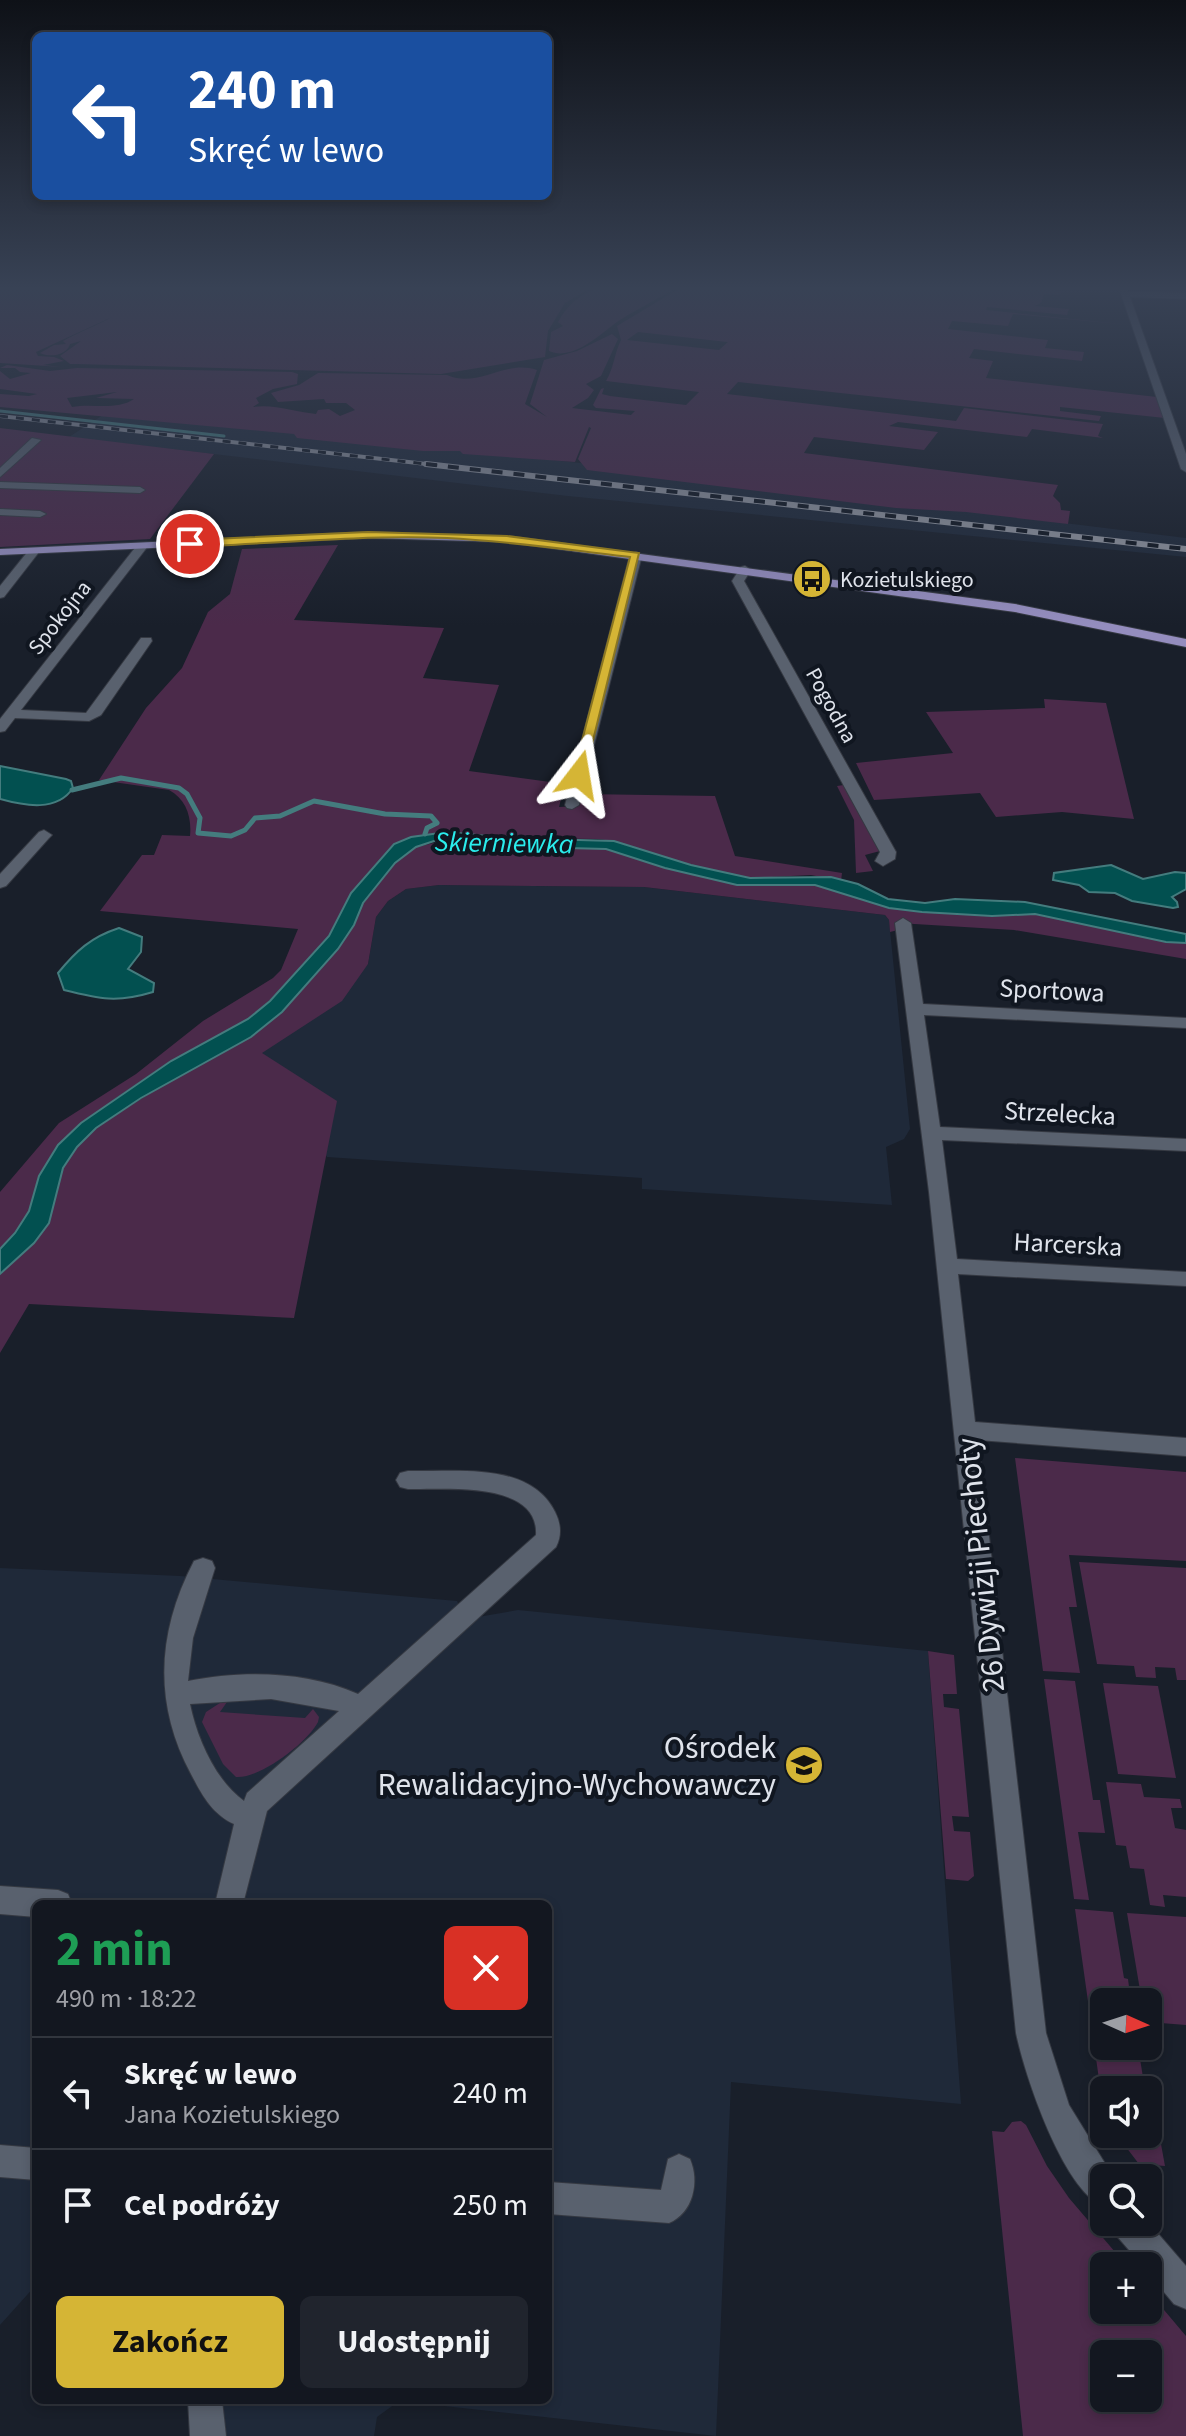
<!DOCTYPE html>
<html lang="pl">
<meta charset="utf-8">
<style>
body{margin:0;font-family:"Source Sans 3",sans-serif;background:#20242d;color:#f1f3f6;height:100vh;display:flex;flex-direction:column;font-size:30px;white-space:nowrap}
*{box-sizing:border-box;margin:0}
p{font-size:26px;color:#9d9fa5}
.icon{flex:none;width:44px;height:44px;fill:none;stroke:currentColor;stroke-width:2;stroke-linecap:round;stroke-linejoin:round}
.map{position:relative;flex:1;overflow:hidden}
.panel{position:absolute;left:32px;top:1900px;width:520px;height:504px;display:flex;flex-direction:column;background:#131720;border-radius:12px;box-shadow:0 4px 12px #0003,0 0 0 2px #32363e}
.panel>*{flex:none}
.top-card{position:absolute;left:32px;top:32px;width:520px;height:168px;border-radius:12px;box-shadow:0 4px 12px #0003,0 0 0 2px #32363e;background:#1a4fa0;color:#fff;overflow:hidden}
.needle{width:52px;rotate:93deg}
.controls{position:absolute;left:1090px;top:1988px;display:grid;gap:16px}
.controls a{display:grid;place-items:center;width:72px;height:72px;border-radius:12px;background:#131720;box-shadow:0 4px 12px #0003,0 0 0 2px #32363e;font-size:40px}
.pin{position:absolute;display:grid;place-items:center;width:68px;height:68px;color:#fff;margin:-34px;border:4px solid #fff;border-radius:50%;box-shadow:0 2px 8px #0007}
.me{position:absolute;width:88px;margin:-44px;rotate:14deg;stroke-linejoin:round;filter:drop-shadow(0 0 6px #0008)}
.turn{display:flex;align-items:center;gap:28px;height:168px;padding:0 24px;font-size:36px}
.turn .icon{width:104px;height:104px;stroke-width:2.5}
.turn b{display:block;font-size:56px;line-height:68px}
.round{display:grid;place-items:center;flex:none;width:84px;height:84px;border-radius:12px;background:#20242d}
.headline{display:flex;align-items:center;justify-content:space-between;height:136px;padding:0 24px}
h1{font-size:48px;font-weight:700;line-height:60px;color:#1e9e55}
.button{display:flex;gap:16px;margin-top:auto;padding:16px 24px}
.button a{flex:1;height:92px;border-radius:12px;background:#d5b535;color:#111;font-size:32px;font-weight:700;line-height:92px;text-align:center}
.button a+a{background:#20242d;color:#f1f3f6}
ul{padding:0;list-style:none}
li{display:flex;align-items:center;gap:24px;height:112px;padding:0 24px;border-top:2px solid #32363e}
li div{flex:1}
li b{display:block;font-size:30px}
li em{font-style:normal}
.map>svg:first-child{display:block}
</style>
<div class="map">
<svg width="1186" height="2436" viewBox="0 0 1186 2436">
<rect width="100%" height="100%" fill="#191f2a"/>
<g fill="#1f2939">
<path d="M 106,413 L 580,463 L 1186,538 L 1186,557 L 568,496 L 69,437 Z"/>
<path d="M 439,885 L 644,887 L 885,915 L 889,920 L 910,1129 L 904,1139 L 886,1147 L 892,1205 L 642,1189 L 642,1178 L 327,1157 L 261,1053 L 368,964 L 376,917 L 388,901 L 406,889 Z"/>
<path d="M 0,1568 L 180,1576 L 378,1594 L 457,1601 L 461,1609 L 478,1617 L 518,1610 L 928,1651 L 961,2104 L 731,2082 L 716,2436 L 399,2401 L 377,2417 L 374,2436 L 190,2436 L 187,2400 L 548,2400 L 548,1904 L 36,1904 L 36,2285 L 0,2325 Z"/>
</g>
<g fill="#4b2a4a" fill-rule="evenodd">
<path d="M 0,285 L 596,285 L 565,303 L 548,331 L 545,357 L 441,374 L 76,364 L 70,364 L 60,356 L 81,341 L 70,344 C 67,355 50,358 40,353 L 54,345 L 66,344 L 63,341 C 77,333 98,325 112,317 L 36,352 L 38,356 L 54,357 L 64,361 L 43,365 L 62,367 L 0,363 Z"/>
<path d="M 680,285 C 661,298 640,307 620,320 C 602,332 574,362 549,351 L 551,332 L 563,326 L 558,322 C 585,273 633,285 680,285 Z"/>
<path d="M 685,285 L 1000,285 L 1062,291 L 1059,295 L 1044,294 L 1041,303 L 1035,306 L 1069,309 L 1067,315 L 987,307 L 986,310 L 1130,325 L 1013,314 L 1008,326 L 952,321 L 948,329 L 1048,340 L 1045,348 L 1084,352 L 1082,361 L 974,349 L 969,358 L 993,361 L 986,378 L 1157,397 L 1165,418 L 1060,407 L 1060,411 L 1101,416 L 1099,421 L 738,382 L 727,394 L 956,421 L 964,408 L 1103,424 L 1098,436 L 1103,438 L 1032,429 L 1027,437 L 898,422 L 889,426 L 938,432 L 924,450 L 814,437 L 804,453 L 1058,485 L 1053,496 L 1060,503 L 1061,510 L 1070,511 L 1068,524 L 966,512 L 896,508 L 587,470 L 578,459 L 591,428 L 589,427 L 575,462 L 463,454 L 460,451 L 423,451 L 297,438 L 294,434 L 0,407 L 0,394 L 29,396 L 37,394 L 0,389 L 0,371 L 10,379 L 31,373 L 20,372 L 15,368 L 0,368 L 7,365 L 50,371 L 77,368 L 292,372 L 298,374 L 297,384 L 273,389 L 256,398 L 259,403 L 253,407 C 275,404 294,412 316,414 L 318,410 L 329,409 L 340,416 L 355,410 L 346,403 L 326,403 L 324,399 L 278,402 L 271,393 L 299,385 L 318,373 L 447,375 C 478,389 505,359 537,370 L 525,404 L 547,417 L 530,404 L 544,360 L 577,351 L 612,334 L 618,339 L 601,376 L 586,384 L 594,390 L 588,398 L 572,408 L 631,415 L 635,411 L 596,408 L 593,405 L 601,389 L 604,388 L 602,394 L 610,396 L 686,405 L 699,392 L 606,381 C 614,368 614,354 621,340 L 617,326 ZM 638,332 L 727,342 L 728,342 L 719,350 L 627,340 ZM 117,392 L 96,398 L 134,399 C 116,411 93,403 72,407 L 67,398 Z"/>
<path d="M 0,428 L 214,454 L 150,539 L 0,547 Z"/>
<path d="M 338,545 L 294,620 L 444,628 L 423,678 L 499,685 L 469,771 L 565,784 L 559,807 L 579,806 L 582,794 L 715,796 L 735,856 L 842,873 L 841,881 L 811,875 L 750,878 L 691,865 L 614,841 L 597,839 L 507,838 L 447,832 L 411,837 L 394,844 L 351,893 L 329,936 L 270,1000 L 248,1019 L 171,1061 L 116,1098 L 58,1145 L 39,1176 L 29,1211 L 15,1233 L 0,1249 L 0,1192 L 59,1123 L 136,1074 L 203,1021 L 273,978 L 281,970 L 298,929 L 100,911 L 142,855 L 154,855 L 162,835 L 190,836 C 192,817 186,799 169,790 L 99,780 L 146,708 L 182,668 L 208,612 L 230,594 L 242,549 Z"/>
<path d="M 1044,699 L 1106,703 L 1134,819 L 1062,812 L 996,817 L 980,793 L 874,800 L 856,763 L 953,753 L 926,712 L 1045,708 Z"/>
<path d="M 844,785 L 880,851 L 865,855 L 873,871 L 856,873 L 854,820 L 837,786 Z"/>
<path d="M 452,839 L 491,846 L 606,849 L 665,868 L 737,885 L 815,885 L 889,908 L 931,913 L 1035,914 L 1166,942 L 1186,943 L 1186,959 L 1014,930 L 898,923 L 898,930 L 890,932 L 889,920 L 885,915 L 644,887 L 439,885 L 406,889 L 388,901 L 376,917 L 368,964 L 342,1001 L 262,1053 L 337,1101 L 294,1318 L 29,1304 L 0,1353 L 0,1274 L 34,1243 L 49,1223 L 63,1168 L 77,1147 L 96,1128 L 186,1070 L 263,1028 L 282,1012 L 346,936 L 363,903 L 395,863 L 416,847 Z"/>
<path d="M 1015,1458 L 1186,1472 L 1186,1561 L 1069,1555 L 1077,1607 L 1069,1607 L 1080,1673 L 1043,1671 Z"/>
<path d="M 1079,1562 L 1186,1568 L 1186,1680 L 1177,1680 L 1175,1668 L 1155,1667 L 1156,1678 L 1136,1677 L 1134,1666 L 1097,1664 Z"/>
<path d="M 928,1651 L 954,1655 L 957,1694 L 943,1694 L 944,1707 L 959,1709 L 969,1817 L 952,1816 L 954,1831 L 970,1832 L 974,1876 L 968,1881 L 946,1879 Z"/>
<path d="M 1044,1679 L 1075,1681 L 1093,1800 L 1100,1800 L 1105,1833 L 1078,1832 L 1089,1900 L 1074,1899 Z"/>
<path d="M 1103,1683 L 1158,1686 L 1176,1778 L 1118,1774 Z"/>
<path d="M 223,1701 L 227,1702 L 220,1712 L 305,1718 L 313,1709 L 319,1717 L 318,1722 C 308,1742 260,1779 236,1777 L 223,1764 L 202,1722 L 206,1712 Z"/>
<path d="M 1106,1782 L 1141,1784 L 1144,1797 L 1180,1799 L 1182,1808 L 1171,1808 L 1175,1828 L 1186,1830 L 1186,1897 L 1163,1895 L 1165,1907 L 1150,1905 L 1144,1869 L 1130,1868 L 1126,1846 L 1116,1845 Z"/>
<path d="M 1075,1909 L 1113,1912 L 1124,1978 L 1128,1979 L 1131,2002 L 1104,2002 L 1104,2046 L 1138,2046 L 1145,2090 L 1104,2090 L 1104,2115 Z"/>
<path d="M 1127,1913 L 1186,1917 L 1186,2025 L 1148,2022 L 1148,2002 L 1142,2002 Z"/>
<path d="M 1148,2112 L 1150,2122 L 1157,2122 L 1165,2166 L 1139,2164 L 1116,2134 L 1148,2134 Z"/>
<path d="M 1021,2121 L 1026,2125 L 1047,2166 L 1069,2198 L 1127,2266 L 1104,2266 L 1104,2310 L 1148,2310 L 1148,2291 L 1186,2336 L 1186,2436 L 1023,2436 L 992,2131 L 1004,2132 L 1012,2122 ZM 1104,2354 L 1148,2354 L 1148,2398 L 1104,2398 Z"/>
</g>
<g fill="#025050" stroke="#447c7e" stroke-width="2">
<path d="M 0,766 L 66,779 L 71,781 L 73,788 C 57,812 25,806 0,799 Z"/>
<path d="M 447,832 L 507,838 L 614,841 L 691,865 L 750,878 L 831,877 L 858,884 L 888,899 L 925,903 L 955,899 L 1025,902 L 1186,934 L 1186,943 L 1166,942 L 1035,914 L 992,916 L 922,912 L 889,908 L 815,885 L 737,885 L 665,868 L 606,849 L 491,846 L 452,839 L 434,841 L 416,847 L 395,863 L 363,903 L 354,925 L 338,949 L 282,1012 L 251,1037 L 141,1098 L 96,1128 L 77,1147 L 63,1168 L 49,1223 L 34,1243 L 0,1274 L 0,1249 L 15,1233 L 29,1211 L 39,1176 L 58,1145 L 81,1123 L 171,1061 L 248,1019 L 270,1001 L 329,936 L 351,893 L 394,844 L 411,837 Z"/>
<path d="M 1111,865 L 1143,879 L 1175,872 L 1186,873 L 1186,889 L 1172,897 L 1177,902 L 1178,907 L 1173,908 L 1132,901 L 1115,893 L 1089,892 L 1079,885 L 1053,880 L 1054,873 Z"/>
<path d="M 119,928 L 142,937 L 141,952 L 128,969 L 154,983 L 153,992 C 117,1003 100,999 64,990 L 58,973 C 76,951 91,937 119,928 Z"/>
</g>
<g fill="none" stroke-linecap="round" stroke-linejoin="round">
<path stroke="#447c7e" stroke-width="3" d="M 0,411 L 224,436"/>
<path stroke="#447c7e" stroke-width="5" d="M 72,790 L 121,778 L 179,788 L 187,794 L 200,818 L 198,833 L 231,836 L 245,830 L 255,818 L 280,816 L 314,801 L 385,814 L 431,816 L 437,823 L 427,828 L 425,834"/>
<defs>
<g id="minor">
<path d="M 1118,285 L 1126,285 L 1128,292 L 1186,293 L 1186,299 L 1130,297 L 1186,454 L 1186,472 L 1181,469 Z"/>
<path d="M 32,438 L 41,440 L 0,477 L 0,468 Z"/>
<path d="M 0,482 L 140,487 L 145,490 L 140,493 L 0,488 Z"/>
<path d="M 0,509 L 40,511 L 46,514 L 40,517 L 0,515 Z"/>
<path d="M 138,544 L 148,546 L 21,710 L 86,713 L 141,638 L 151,638 L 152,641 L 101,715 L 89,721 L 15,718 L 5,731 L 0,732 L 0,719 Z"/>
<path d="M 29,550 L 39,552 L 4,597 L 0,598 L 0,586 Z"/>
<path d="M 636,552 L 642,555 L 579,805 L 572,809 L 567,808 L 565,805 L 630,555 Z"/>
<path d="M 745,566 L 751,570 L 744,581 L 896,852 L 895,859 L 883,866 L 875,861 L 880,852 L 732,581 L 741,567 Z"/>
<path d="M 44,830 L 52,835 L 49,838 L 6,886 L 0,888 L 0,874 L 39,832 Z"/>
<path d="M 903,918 L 911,923 L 923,1004 L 1186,1018 L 1186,1028 L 924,1015 L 940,1127 L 1186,1139 L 1186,1151 L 942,1140 L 957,1259 L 1186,1272 L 1186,1286 L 958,1274 L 975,1422 L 1186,1438 L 1186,1456 L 978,1440 L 1046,2033 L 1069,2105 L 1114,2178 L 1104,2178 L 1104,2207 C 1063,2190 1025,2076 1016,2033 L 929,1192 L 895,923 Z"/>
<path d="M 408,1471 C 455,1472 530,1461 555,1512 C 561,1524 562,1535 556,1547 L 267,1811 L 243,1904 L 215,1904 L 234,1824 C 212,1814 202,1795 191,1774 C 153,1703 157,1632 194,1561 L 203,1558 L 212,1561 L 215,1568 L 193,1638 L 188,1681 C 242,1670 307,1671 358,1694 L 536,1535 C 539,1480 444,1490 408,1489 L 400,1487 L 396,1480 L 400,1473 ZM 271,1699 L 339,1711 L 247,1793 L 244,1801 C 215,1780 197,1738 190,1704 Z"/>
<path d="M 0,1886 L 58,1890 L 68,1894 L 72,1904 L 36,1904 L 36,1917 L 0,1914 Z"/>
<path d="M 0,2145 L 36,2148 L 36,2180 L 0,2177 Z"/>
<path d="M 679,2154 L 690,2159 C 700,2182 693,2213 669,2223 L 548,2214 L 548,2182 L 661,2190 L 668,2159 Z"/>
<path d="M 1111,2222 L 1148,2222 L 1186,2266 L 1186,2309 L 1174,2304 L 1148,2273 L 1148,2266 L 1143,2266 L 1115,2234 Z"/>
<path d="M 188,2400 L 222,2400 L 226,2436 L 190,2436 Z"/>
</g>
<path id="major" d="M 368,532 L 507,536 L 1015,604 L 1186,639 L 1186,647 L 1015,612 L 507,542 L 368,538 L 0,555 L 0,549 Z"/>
</defs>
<use href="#minor" stroke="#353942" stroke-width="2"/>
<use href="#major" stroke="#353942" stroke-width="2"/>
<use href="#minor" fill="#59616e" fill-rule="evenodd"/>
<use href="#major" fill="#948dbe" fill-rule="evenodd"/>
<defs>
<path id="rail-far1" d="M 0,416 L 444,466"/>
<path id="rail" d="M 426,464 L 1186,549"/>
</defs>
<use href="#rail-far1" stroke="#8f939d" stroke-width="4"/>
<use href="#rail" stroke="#8f939d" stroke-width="6"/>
<use href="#rail-far1" stroke="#101620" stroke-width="3" stroke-dasharray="8" stroke-linecap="butt"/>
<use href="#rail" stroke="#101620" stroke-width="4" stroke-dasharray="11" stroke-linecap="butt"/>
</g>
<linearGradient id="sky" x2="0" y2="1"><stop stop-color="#0e1117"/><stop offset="0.46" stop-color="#384255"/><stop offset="1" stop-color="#384255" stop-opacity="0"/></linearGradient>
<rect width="1186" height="626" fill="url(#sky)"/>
<path fill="#d5b535" stroke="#8a7622" stroke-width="2" d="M 368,532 L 507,536 L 639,553 L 584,777 L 573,775 L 630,557 C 569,550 508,541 447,538 C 362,535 276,543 190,547 L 185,544 L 190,540 Z"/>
<defs>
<symbol id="bus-disc" viewBox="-11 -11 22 22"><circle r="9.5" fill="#d5b535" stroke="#101620"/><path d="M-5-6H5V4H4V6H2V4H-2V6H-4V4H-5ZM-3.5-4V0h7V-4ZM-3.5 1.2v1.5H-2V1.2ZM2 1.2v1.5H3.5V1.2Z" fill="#111"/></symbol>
<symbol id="school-disc" viewBox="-11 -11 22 22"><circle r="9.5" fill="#d5b535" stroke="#101620"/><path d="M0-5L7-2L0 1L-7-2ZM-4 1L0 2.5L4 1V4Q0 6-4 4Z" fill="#111"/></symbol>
</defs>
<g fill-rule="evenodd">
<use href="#bus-disc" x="790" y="557" width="44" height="44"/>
<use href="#school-disc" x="782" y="1743" width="44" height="44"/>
</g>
<g text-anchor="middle" stroke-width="8" stroke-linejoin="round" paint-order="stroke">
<g font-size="22" fill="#dfe3eb" stroke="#101620" text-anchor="start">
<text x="840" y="587">Kozietulskiego</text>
</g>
<g font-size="22" fill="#dfe3eb" stroke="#101620">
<text transform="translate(59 617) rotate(-52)" y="8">Spokojna</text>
<text transform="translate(832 705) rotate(61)" y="8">Pogodna</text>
</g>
<g font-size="26" fill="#dfe3eb" stroke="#101620">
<text transform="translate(1052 990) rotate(3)" y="9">Sportowa</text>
<text transform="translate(1060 1113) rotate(3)" y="9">Strzelecka</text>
<text transform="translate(1068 1244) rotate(3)" y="9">Harcerska</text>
</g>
<g font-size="28" font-style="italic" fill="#2aecec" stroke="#101620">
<text transform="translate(504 842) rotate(1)" y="10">Skierniewka</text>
</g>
<g font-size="32" fill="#dfe3eb" stroke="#101620">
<text transform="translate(980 1565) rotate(-96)" y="11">26 Dywizji Piechoty</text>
</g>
<g font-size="32" fill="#dfe3eb" stroke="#101620" text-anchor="end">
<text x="776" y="1758">Ośrodek<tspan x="776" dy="37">Rewalidacyjno-Wychowawczy</tspan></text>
</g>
</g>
</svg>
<div class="controls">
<a><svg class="needle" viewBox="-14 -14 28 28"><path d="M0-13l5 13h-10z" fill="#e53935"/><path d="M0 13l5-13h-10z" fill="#9d9fa5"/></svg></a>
<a><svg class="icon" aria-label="sound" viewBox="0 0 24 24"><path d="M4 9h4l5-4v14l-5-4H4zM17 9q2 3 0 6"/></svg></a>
<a><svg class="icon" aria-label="search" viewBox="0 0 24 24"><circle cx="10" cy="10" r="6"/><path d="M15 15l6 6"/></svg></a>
<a>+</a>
<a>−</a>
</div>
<div class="pin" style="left:190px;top:544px;background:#d93025"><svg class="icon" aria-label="arrive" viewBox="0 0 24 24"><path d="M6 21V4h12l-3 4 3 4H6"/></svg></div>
<svg class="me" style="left:579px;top:775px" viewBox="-20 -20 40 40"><path d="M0-17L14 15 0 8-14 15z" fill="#d5b535" stroke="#fff" stroke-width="4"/></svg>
<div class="top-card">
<div class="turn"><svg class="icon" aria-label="left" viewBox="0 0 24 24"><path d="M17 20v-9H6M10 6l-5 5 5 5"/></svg><div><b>240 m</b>Skręć w lewo</div></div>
</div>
<section class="panel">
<div class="headline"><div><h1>2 min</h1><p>490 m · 18:22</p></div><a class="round" style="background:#d93025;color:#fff"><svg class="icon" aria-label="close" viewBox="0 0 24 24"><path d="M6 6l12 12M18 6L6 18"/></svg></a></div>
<ul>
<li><svg class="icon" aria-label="left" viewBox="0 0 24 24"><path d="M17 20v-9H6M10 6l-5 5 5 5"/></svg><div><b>Skręć w lewo</b><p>Jana Kozietulskiego</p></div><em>240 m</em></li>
<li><svg class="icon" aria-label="arrive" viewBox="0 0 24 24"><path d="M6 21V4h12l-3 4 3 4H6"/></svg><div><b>Cel podróży</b></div><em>250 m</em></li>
</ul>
<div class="button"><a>Zakończ</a><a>Udostępnij</a></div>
</section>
</div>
